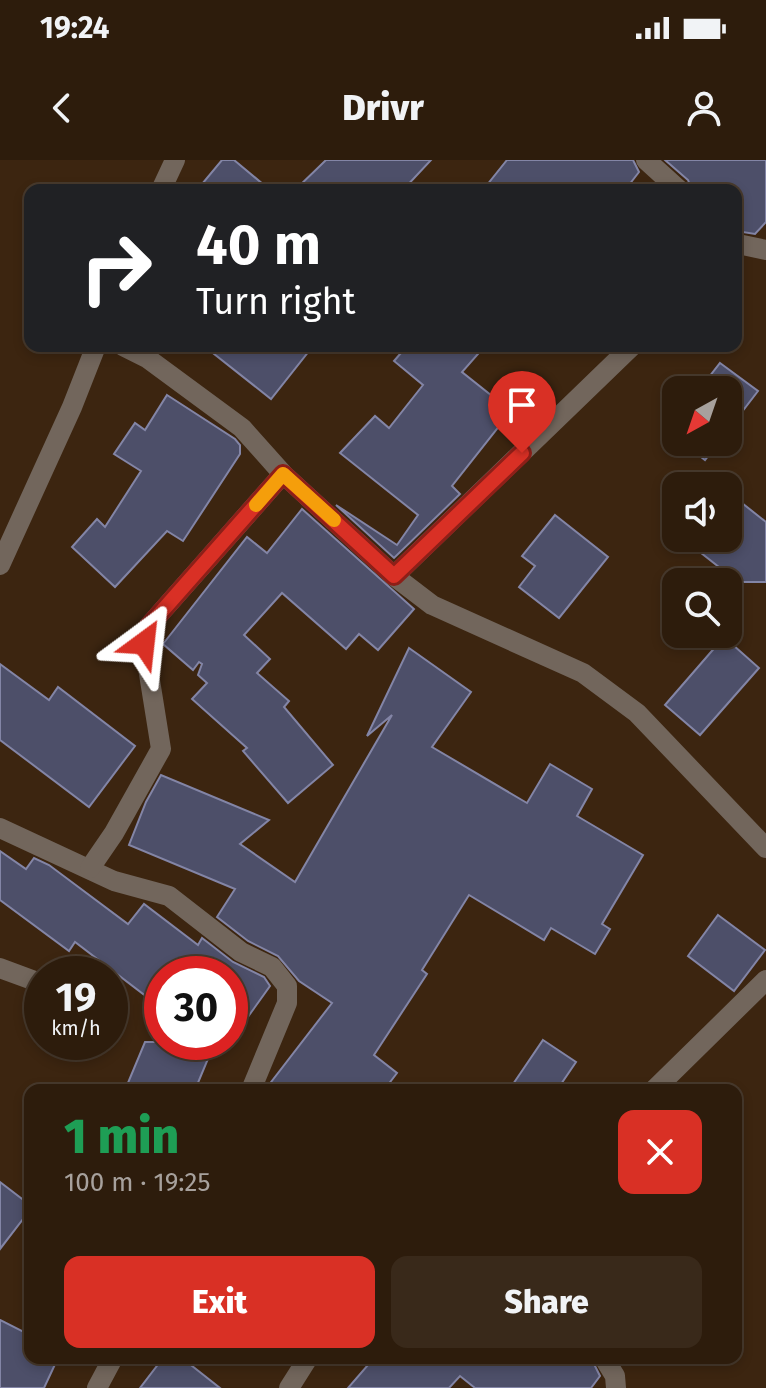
<!DOCTYPE html>
<meta charset="utf-8">
<style>
body{margin:0;font-family:"Fira Sans",sans-serif;background:#39291a;color:#f1f3f6;height:100vh;display:flex;flex-direction:column;font-size:30px;white-space:nowrap}
*{box-sizing:border-box;margin:0}
p{font-size:26px;color:#a7a19d}
.icon{flex:none;width:44px;height:44px;fill:none;stroke:currentColor;stroke-width:2;stroke-linecap:round;stroke-linejoin:round}
.map{position:relative;flex:1;overflow:hidden}
.drawer{position:absolute;left:24px;top:924px;width:718px;height:280px;display:flex;flex-direction:column;background:#2d1c0c;border-radius:16px;box-shadow:0 4px 12px #0003,0 0 0 2px #483a2d}
.drawer>*{flex:none}
.top-card{position:absolute;left:24px;top:24px;width:718px;height:168px;border-radius:16px;box-shadow:0 4px 12px #0003,0 0 0 2px #483a2d;background:#202124;color:#fff;overflow:hidden}
.needle{width:52px;rotate:220deg}
.fabs{position:absolute;left:662px;top:216px;display:grid;gap:16px}
.fabs a{display:grid;place-items:center;width:80px;height:80px;border-radius:16px;background:#2d1c0c;box-shadow:0 4px 12px #0003,0 0 0 2px #483a2d;font-size:40px}
.speed{position:absolute;left:24px;top:796px;display:flex;gap:16px;font-size:40px;font-weight:700;text-align:center}
.speed>*{display:grid;place-content:center;width:104px;height:104px;border-radius:50%;background:#2d1c0c;box-shadow:0 4px 12px #0003,0 0 0 2px #483a2d;line-height:1}
.speed small{font-size:20px;font-weight:400}
.speed .limit{border:12px solid #d22;background:#fff;color:#111}
.pin{position:absolute;display:grid;place-items:center;width:68px;height:68px;color:#fff;margin:-82px -34px;border-radius:50% 50% 50% 0;rotate:-45deg;box-shadow:0 0 8px #0007}
.pin .icon{rotate:45deg}
.me{position:absolute;width:88px;margin:-44px;rotate:30deg;stroke-linejoin:round;filter:drop-shadow(0 0 6px #0008)}
.turn{display:flex;align-items:center;gap:28px;height:168px;padding:0 40px;font-size:36px}
.turn .icon{width:104px;height:104px;stroke-width:2.5}
.turn b{display:block;font-size:56px;line-height:68px}
.round{display:grid;place-items:center;flex:none;width:84px;height:84px;border-radius:16px;background:#39291a}
.overview{display:flex;align-items:center;justify-content:space-between;height:136px;padding:0 40px}
h1{font-size:48px;font-weight:800;line-height:60px;color:#1e9e55}
.action{display:flex;gap:16px;margin-top:auto;padding:16px 40px}
.action a{flex:1;height:92px;border-radius:16px;background:#d93025;color:#fff;font-size:32px;font-weight:800;line-height:92px;text-align:center}
.action a+a{background:#39291a;color:#f1f3f6}
.status{display:flex;justify-content:space-between;align-items:center;height:56px;padding:0 40px;background:#2d1c0c;direction:ltr}
.status svg{height:22px;fill:currentColor}
header{display:flex;justify-content:space-between;align-items:center;height:104px;padding:0 40px;background:#2d1c0c;font-size:36px;font-weight:800}
.map>svg:first-child{display:block}
</style>
<div class="status"><b>19:24</b><svg viewBox="0 0 49 12"><path d="M0 12V9h3v3zM5 12V6h3v6zM10 12V3h3v9zM15 12V0h3v12zM26 1h20v11H26zM47 4h2v5h-2z"/></svg></div>
<header><svg class="icon" aria-label="back" viewBox="0 0 24 24"><path d="M15 5l-7 7 7 7"/></svg>Drivr<svg class="icon" aria-label="person" viewBox="0 0 24 24"><circle cx="12" cy="8" r="4"/><path d="M4 21q1-7 8-7t8 7"/></svg></header>
<div class="map">
<svg width="766" height="1228" viewBox="0 0 766 1228">
<rect width="100%" height="100%" fill="#3c2510"/>
<g fill="#4d4f69" stroke="#8385a6" stroke-width="2">
<path d="M 222,0 L 234,0 L 270,30 L 197,30 Z"/>
<path d="M 326,0 L 431,0 L 403,30 L 295,30 Z"/>
<path d="M 507,0 L 633,0 L 639,12 L 625,30 L 483,30 Z"/>
<path d="M 665,0 L 766,0 L 766,62 L 755,74 L 736,71 L 736,30 L 692,30 L 688,20 Z"/>
<path d="M 204,186 L 313,186 L 271,239 Z"/>
<path d="M 407,186 L 485,186 L 462,212 L 511,251 L 452,326 L 460,334 L 394,398 L 336,345 L 397,385 L 418,355 L 340,293 L 375,256 L 389,268 L 423,225 L 394,201 Z"/>
<path d="M 720,203 L 758,231 L 728,270 L 728,230 L 699,230 Z"/>
<path d="M 167,235 L 235,279 L 240,285 L 240,294 L 183,381 L 167,371 L 115,427 L 72,387 L 97,359 L 105,367 L 141,311 L 114,294 L 135,263 L 145,270 Z"/>
<path d="M 682,282 L 719,282 L 705,300 Z"/>
<path d="M 728,332 L 766,362 L 766,422 L 738,422 L 682,378 L 728,378 Z"/>
<path d="M 302,349 L 414,449 L 378,490 L 359,474 L 346,489 L 282,433 L 244,475 L 270,499 L 257,513 L 289,541 L 284,547 L 333,605 L 288,643 L 243,591 L 247,588 L 192,539 L 207,523 L 198,515 L 202,504 L 199,502 L 193,510 L 163,484 L 247,377 L 267,393 Z"/>
<path d="M 555,355 L 608,397 L 559,458 L 519,427 L 535,406 L 522,396 Z"/>
<path d="M 724,477 L 759,508 L 700,575 L 665,545 Z"/>
<path d="M 409,488 L 471,532 L 432,587 L 527,643 L 550,604 L 592,629 L 577,656 L 643,695 L 602,764 L 610,769 L 595,794 L 551,768 L 544,780 L 469,735 L 422,810 L 427,814 L 374,895 L 397,913 L 384,930 L 265,930 L 332,843 L 299,821 L 278,796 L 248,781 L 217,757 L 235,729 L 129,685 L 146,642 L 161,615 L 269,660 L 240,684 L 295,722 L 392,555 L 367,576 Z"/>
<path d="M 0,504 L 49,540 L 58,527 L 135,586 L 89,647 L 0,580 Z"/>
<path d="M 0,691 L 26,709 L 34,698 L 49,705 L 128,764 L 144,744 L 198,785 L 202,778 L 233,802 L 264,817 L 270,826 L 230,882 L 230,814 L 162,814 L 162,826 L 151,840 L 75,782 L 69,791 L 0,740 Z"/>
<path d="M 718,755 L 765,790 L 734,831 L 688,796 Z"/>
<path d="M 543,880 L 576,902 L 557,930 L 509,930 Z"/>
<path d="M 145,882 L 215,882 L 195,930 L 125,930 Z"/>
<path d="M 0,1022 L 30,1045 L 30,1050 L 0,1089 Z"/>
<path d="M 0,1160 L 30,1175 L 30,1198 L 58,1198 L 44,1228 L 0,1228 Z"/>
<path d="M 163,1198 L 182,1198 L 220,1228 L 140,1228 Z"/>
<path d="M 374,1198 L 591,1198 L 600,1216 L 591,1228 L 475,1228 L 460,1216 L 449,1228 L 348,1228 Z"/>
</g>
<g fill="none" stroke-linecap="round" stroke-linejoin="round">
<g stroke="#72665c" stroke-width="20">
<path d="M 646,0 L 679,30"/>
<path d="M 738,84 L 766,90"/>
<path d="M 123,186 L 147,198 L 242,268 L 283,314 L 394,416 L 432,445 L 583,513 L 637,553 L 766,688"/>
<path d="M 394,416 L 632,186"/>
<path d="M 0,668 L 114,721 L 169,736 L 241,792 L 272,807 L 287,826 L 287,843 L 251,930"/>
<path d="M 90,708 L 114,673 L 161,589 L 144,483 L 148,467 L 283,314"/>
<path d="M 0,808 L 35,821 L 42,827"/>
<path d="M 654,930 L 766,820"/>
<path d="M 604,1198 L 615,1216 L 616,1228"/>
<path d="M 97,1228 L 113,1198"/>
<path d="M 289,1228 L 308,1198"/>
</g>
<g stroke="#72665c" stroke-width="20">
<path d="M 161,30 L 175,0"/>
<path d="M 0,405 L 72,247 L 96,186"/>
</g>
</g>
<g fill="none" stroke-linecap="round" stroke-linejoin="round">
<defs>
<path id="route" d="M 144,483 L 148,467 L 283,314 L 394,416 L 522,293"/>
</defs>
<use href="#route" stroke="#8d1f18" stroke-width="20"/>
<use href="#route" stroke="#d93025" stroke-width="14"/>
<path stroke="#f59e0b" stroke-width="14" d="M 256,345 L 283,314 L 334,360"/>
</g>
</svg>
<div class="fabs">
<a><svg class="needle" viewBox="-14 -14 28 28"><path d="M0-13l5 13h-10z" fill="#e53935"/><path d="M0 13l5-13h-10z" fill="#a7a19d"/></svg></a>
<a><svg class="icon" aria-label="sound" viewBox="0 0 24 24"><path d="M4 9h4l5-4v14l-5-4H4zM17 9q2 3 0 6"/></svg></a>
<a><svg class="icon" aria-label="search" viewBox="0 0 24 24"><circle cx="10" cy="10" r="6"/><path d="M15 15l6 6"/></svg></a>
</div>
<div class="speed"><div>19<small>km/h</small></div><div class="limit">30</div></div>
<div class="pin" style="left:522px;top:293px;background:#d93025"><svg class="icon" aria-label="arrive" viewBox="0 0 24 24"><path d="M6 21V4h12l-3 4 3 4H6"/></svg></div>
<svg class="me" style="left:144px;top:483px" viewBox="-20 -20 40 40"><path d="M0-17L14 15 0 8-14 15z" fill="#d93025" stroke="#fff" stroke-width="4"/></svg>
<div class="top-card">
<div class="turn"><svg class="icon" aria-label="right" viewBox="0 0 24 24"><path d="M7 20v-9h11M14 6l5 5-5 5"/></svg><div><b>40 m</b>Turn right</div></div>
</div>
<section class="drawer">
<div class="overview"><div><h1>1 min</h1><p>100 m · 19:25</p></div><a class="round" style="background:#d93025;color:#fff"><svg class="icon" aria-label="close" viewBox="0 0 24 24"><path d="M6 6l12 12M18 6L6 18"/></svg></a></div>
<div class="action"><a>Exit</a><a>Share</a></div>
</section>
</div>
